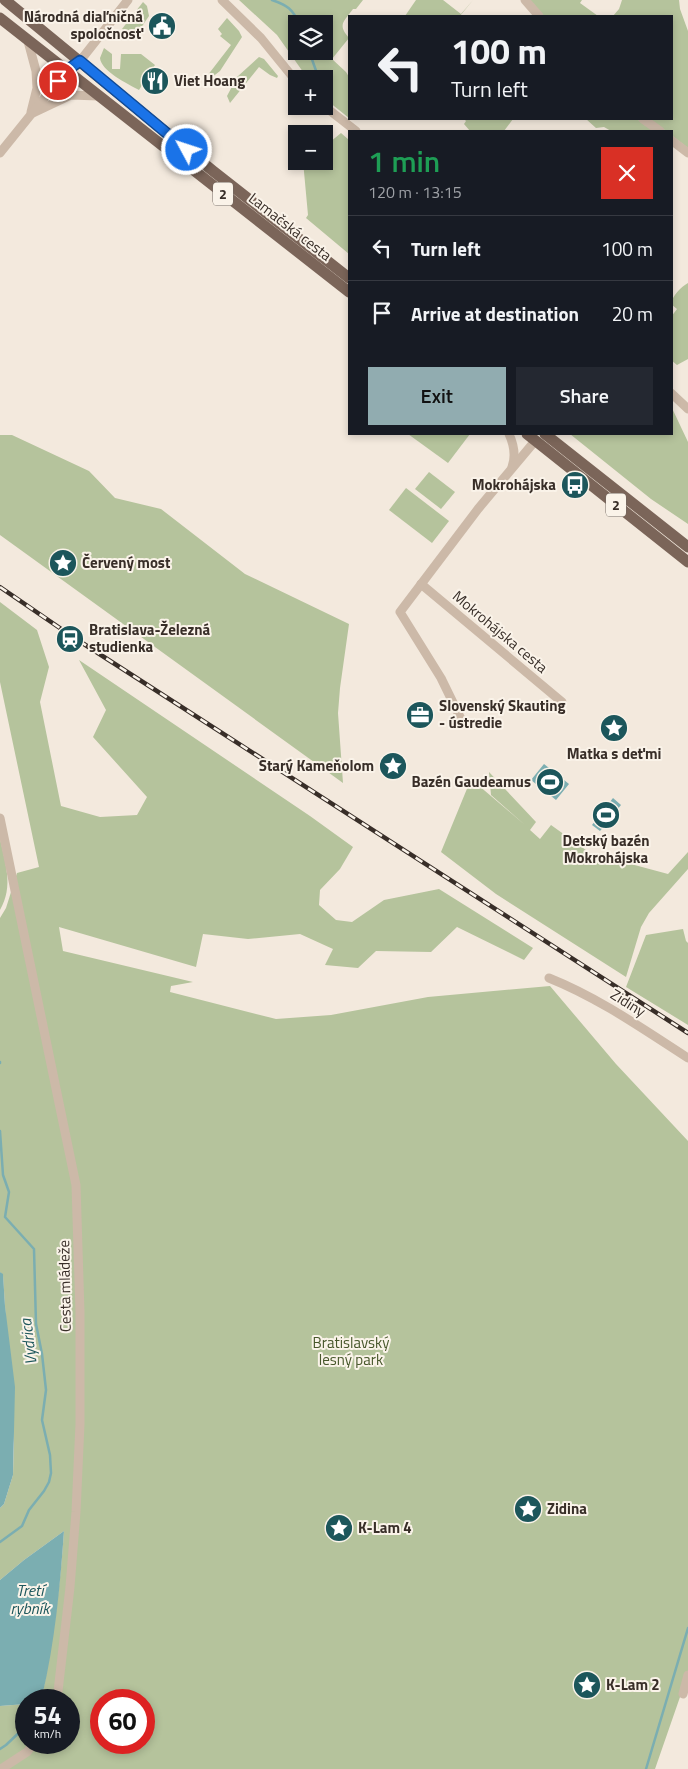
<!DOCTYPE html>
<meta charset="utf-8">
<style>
body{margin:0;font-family:"Titillium Web",sans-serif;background:#242831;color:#f1f3f6;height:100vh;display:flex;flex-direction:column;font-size:19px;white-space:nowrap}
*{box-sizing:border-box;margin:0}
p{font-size:16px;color:#9ea1a6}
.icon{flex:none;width:28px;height:28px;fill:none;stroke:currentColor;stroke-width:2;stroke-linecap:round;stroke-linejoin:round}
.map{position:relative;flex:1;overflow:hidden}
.sheet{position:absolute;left:348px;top:130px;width:325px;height:305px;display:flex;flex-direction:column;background:#171b24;border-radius:0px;box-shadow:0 2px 8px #0003}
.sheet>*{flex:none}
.top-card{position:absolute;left:348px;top:15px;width:325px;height:105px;border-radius:0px;box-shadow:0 2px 8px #0003;background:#171b24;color:#f1f3f6;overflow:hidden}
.controls{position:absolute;left:288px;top:15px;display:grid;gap:10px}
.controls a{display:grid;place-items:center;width:45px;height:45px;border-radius:0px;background:#171b24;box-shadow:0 2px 8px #0003;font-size:25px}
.speed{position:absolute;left:15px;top:1689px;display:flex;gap:10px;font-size:25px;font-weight:700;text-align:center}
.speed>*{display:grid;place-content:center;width:65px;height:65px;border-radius:50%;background:#171b24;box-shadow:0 2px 8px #0003;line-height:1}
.speed small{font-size:12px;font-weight:400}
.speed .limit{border:8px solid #d22;background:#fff;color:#111}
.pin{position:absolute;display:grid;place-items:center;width:42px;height:42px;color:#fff;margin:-21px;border:2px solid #fff;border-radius:50%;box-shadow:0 1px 5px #0007}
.me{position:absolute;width:55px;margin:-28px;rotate:310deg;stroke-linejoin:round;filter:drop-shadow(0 0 4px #0008)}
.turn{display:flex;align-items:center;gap:18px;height:105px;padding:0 20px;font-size:22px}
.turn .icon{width:65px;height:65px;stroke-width:2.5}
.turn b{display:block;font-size:35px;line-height:42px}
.round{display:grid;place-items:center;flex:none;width:52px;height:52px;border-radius:0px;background:#242831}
.headline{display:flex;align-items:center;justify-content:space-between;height:85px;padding:0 20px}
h1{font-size:30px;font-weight:600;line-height:38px;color:#1e9e55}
.cta{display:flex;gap:10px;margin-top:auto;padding:10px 20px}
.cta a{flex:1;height:58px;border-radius:0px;background:#91acb0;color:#111;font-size:20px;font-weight:600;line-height:58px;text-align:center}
.cta a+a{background:#242831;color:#f1f3f6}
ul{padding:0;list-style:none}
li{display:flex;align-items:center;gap:15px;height:65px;padding:0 20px;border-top:1px solid #363941}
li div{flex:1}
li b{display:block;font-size:19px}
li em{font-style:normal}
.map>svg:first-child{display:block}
</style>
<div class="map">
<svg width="688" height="1769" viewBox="0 0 688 1769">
<rect width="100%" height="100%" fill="#f3e9dd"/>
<g fill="#b5c39c" fill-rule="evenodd">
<path d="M 239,0 L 363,0 L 356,9 L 353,9 C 344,22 337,24 349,38 L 332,59 L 346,72 L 349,77 L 349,118 L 324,98 L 324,79 L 308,79 L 277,35 ZM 296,24 L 324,24 L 324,51 L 296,51 Z"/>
<path d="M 416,0 L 443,0 L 461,14 L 473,0 L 460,16 L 405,16 Z"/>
<path d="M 530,0 L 582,0 L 580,3 L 598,16 L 544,16 Z"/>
<path d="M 622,0 L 679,0 L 680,9 L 688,31 L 688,148 L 671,135 L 671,131 L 666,131 L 649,119 L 671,119 L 671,16 L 613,16 L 619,9 Z"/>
<path d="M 143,2 L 147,6 L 149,16 L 134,38 L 122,29 Z"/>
<path d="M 227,18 L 239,31 L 242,37 L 220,71 L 207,81 L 204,80 L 231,45 L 220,36 L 222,34 L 218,29 Z"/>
<path d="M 104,48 L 112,54 L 112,69 L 120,69 L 121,54 L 141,54 L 155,65 L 139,90 C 128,84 101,71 100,58 Z"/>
<path d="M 259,57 L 264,59 L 278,76 L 277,78 L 270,75 L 259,67 L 230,103 L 227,96 L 237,77 Z"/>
<path d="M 464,119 L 513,119 L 504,131 L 470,131 L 464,124 L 466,121 Z"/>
<path d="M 586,119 L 637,119 L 654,131 L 611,131 L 604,127 L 596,128 Z"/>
<path d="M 341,133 L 349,140 L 349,254 L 306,218 L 308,215 L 303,161 L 324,161 L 324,147 Z"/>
<path d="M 688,283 L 688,359 L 677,365 L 671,360 L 671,317 L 677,309 L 671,304 C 672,296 681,287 688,283 Z"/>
<path d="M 671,406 L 688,442 L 688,524 L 651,499 L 570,434 L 671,434 Z"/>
<path d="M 408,434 L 470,434 L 448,463 Z"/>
<path d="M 0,435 L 12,435 L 89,471 L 115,498 L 161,509 L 245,574 L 349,624 L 340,688 L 338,713 L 343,783 L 0,535 Z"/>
<path d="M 429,472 L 455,492 L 441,509 L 415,489 Z"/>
<path d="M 406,488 L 449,521 L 432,543 L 389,510 Z"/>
<path d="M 0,602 L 37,630 L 49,667 L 40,702 L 61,806 L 100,817 L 137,815 L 147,797 L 93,737 L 106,710 L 79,660 L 310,816 L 353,847 L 340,869 L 320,890 L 319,905 L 336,920 L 352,922 L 384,900 L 439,889 L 533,948 L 524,960 L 457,927 L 431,952 L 376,951 L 358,968 L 325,965 L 333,949 L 300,934 L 248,939 L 203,934 L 196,967 L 59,927 L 63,951 L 193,982 L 171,986 L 170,992 L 276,1019 L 331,1015 L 428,997 L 550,986 L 616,1064 L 688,1141 L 688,1674 L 655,1769 L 0,1769 L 0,1706 L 26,1704 L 26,1742 L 69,1742 L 69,1700 L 40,1700 L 42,1697 C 53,1640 60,1589 64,1531 L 24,1560 L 0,1580 L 0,1508 L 4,1504 L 13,1475 L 14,1444 L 3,1275 L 0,1272 L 0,918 L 6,908 L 17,873 L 39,867 L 0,682 ZM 101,1700 L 144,1700 L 144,1742 L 101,1742 Z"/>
<path d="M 489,772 L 536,822 L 530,830 L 540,839 L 551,825 L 590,853 L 668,874 L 688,852 L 688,869 L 649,913 L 641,927 L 626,977 L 496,894 L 441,852 L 471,779 L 525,825 L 491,795 Z"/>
<path d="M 0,838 C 5,863 14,886 0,910 Z"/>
<path d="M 683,929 L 686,941 L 688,943 L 688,1025 L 626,987 L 646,935 Z"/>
</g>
<g fill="#7baeb1">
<path d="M 544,764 L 569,784 L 556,800 L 531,780 Z"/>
<path d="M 613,798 L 621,805 L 600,831 L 592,825 Z"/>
<path d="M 0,1272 L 3,1274 L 5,1306 L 15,1387 L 13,1475 L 4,1504 L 0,1508 Z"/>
<path d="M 64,1531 C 60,1587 55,1642 42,1697 L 40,1700 L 26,1700 L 26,1704 L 0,1706 L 0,1580 L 24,1560 Z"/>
</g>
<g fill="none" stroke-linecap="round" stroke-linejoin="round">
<g stroke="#7baeb1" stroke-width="2.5">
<path d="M 272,0 C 287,5 293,9 299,24"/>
<path d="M 309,51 L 319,79"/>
<path d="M 324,92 L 326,98"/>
<path d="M 0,1062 L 0,1063"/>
<path d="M 0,1131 L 3,1175 L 9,1192 L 5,1217 L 34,1249 L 36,1324 L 42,1354 L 46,1390 L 42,1420 L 50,1455 L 51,1473 L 49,1482 L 44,1491 L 29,1510 L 22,1526 L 0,1542"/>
<path d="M 0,1749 L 6,1745 L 26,1726"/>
<path d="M 646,1769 L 688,1628"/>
</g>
<g stroke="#ccb9a8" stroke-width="9">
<path d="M 222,0 L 261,38 L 296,81"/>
<path d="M 525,0 L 539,16"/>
<path d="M 28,41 L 36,71 L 37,88 L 31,112"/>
<path d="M 80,61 L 128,0"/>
<path d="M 324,106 L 356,131"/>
<path d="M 33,113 L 71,95 L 98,96"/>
<path d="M 643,119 L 660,131"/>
<path d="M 671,140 L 688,153"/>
<path d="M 0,153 L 66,71"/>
<path d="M 671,393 L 688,409"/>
<path d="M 509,434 C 514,445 516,456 512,467"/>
<path d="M 421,584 L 562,702"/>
<path d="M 462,721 L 441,678 L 400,612 L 478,509 L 535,441"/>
<path d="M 0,818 L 76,1185 L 80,1312 L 80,1424 L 76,1512 L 70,1587 L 57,1700"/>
<path d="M 549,978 C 599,998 643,1029 688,1058"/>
<path d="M 683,1694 L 688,1675"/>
<path d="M 1,1769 L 27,1752 L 35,1742"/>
</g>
<g stroke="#7b6559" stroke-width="11">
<path d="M 5,0 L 213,171 L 349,278"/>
<path d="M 0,18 L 349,292"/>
<path d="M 527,434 L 688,562"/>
<path d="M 545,434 L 688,547"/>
</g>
<defs>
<path id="rail" d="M 0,587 L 73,637 L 688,1033"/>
</defs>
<use href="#rail" stroke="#382e28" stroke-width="4.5"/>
<use href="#rail" stroke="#faf3e9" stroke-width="2.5" stroke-dasharray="8" stroke-linecap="butt"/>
</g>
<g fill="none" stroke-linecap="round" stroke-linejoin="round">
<defs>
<path id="route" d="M 58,81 L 66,71 L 80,61 L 187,150"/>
</defs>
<use href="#route" stroke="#114b97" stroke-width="12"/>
<use href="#route" stroke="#1a73e8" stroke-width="9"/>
</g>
<defs>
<symbol id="civic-disc" viewBox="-11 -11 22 22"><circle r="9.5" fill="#1c565b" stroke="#faf3e9"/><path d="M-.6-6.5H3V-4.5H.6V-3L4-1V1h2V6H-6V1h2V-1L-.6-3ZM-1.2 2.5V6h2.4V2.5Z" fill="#fff"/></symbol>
<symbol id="restaurant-disc" viewBox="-11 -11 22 22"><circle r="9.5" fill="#1c565b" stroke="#faf3e9"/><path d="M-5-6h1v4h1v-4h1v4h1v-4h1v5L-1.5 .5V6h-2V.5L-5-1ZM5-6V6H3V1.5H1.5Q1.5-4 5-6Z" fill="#fff"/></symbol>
<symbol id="bus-disc" viewBox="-11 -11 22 22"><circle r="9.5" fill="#1c565b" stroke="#faf3e9"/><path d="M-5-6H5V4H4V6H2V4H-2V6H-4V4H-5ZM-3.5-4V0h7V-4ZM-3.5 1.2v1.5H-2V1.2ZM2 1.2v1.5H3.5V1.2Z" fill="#fff"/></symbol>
<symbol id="sight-disc" viewBox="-11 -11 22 22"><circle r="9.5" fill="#1c565b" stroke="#faf3e9"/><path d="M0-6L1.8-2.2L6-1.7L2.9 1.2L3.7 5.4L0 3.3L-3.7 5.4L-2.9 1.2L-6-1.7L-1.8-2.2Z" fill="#fff"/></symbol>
<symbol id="station-disc" viewBox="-11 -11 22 22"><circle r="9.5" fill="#1c565b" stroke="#faf3e9"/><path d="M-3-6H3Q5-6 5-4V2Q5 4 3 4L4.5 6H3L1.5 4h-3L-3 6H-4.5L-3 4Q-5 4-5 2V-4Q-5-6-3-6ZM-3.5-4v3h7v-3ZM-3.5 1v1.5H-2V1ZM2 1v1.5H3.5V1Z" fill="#fff"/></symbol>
<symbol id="office-disc" viewBox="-11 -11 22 22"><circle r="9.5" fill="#1c565b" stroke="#faf3e9"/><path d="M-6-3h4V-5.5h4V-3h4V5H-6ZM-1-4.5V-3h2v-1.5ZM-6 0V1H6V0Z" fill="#fff"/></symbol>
<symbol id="stadium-disc" viewBox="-11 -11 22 22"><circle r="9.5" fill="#1c565b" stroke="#faf3e9"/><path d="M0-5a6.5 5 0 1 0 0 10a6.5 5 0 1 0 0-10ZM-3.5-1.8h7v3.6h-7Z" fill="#fff"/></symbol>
</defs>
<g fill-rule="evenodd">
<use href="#civic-disc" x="146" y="10" width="32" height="32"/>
<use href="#restaurant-disc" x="139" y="65" width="32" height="32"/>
<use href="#bus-disc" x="559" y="469" width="32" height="32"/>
<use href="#sight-disc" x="47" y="547" width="32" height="32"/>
<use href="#station-disc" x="54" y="623" width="32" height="32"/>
<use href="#office-disc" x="404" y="699" width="32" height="32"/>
<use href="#sight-disc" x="598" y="712" width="32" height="32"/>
<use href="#sight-disc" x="377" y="750" width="32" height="32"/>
<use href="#stadium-disc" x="534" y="766" width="32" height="32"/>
<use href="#stadium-disc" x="590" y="799" width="32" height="32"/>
<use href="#sight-disc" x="512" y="1493" width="32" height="32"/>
<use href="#sight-disc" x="323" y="1512" width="32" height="32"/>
<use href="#sight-disc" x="571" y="1669" width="32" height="32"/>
</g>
<g text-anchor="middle" stroke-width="4" stroke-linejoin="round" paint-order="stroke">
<g fill="#faf3e9" stroke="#726962" stroke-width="1">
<rect x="213" y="182.5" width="20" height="23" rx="4"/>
<rect x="606" y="493.5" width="20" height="23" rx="4"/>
</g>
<g font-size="14" font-weight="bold" fill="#382e28">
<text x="223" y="199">2</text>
<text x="616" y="510">2</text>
</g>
<g font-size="15" font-weight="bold" fill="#382e28" stroke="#faf3e9" text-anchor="start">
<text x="143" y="22" text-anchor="end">Národná diaľničná<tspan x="143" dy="17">spoločnosť</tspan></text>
<text x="174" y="86">Viet Hoang</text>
<text x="556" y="490" text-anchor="end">Mokrohájska</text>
<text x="82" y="568">Červený most</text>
<text x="89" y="635">Bratislava-Železná<tspan x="89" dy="17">studienka</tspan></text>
<text x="439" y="711">Slovenský Skauting<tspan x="439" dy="17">- ústredie</tspan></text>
<text x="614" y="759" text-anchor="middle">Matka s deťmi</text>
<text x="374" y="771" text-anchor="end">Starý Kameňolom</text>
<text x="531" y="787" text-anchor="end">Bazén Gaudeamus</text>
<text x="606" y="846" text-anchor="middle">Detský bazén<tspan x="606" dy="17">Mokrohájska</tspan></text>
<text x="547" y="1514">Zidina</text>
<text x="358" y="1533">K-Lam 4</text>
<text x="606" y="1690">K-Lam 2</text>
</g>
<g font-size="15" fill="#382e28" stroke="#faf3e9">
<text transform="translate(290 227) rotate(38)" y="5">Lamačská cesta</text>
<text transform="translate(500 632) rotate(40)" y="5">Mokrohájska cesta</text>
<text transform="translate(628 1003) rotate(32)" y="5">Zidiny</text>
<text transform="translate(65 1286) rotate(-91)" y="5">Cesta mládeže</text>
</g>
<g font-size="15" fill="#47572b" stroke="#faf3e9">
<text x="351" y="1348">Bratislavský<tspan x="351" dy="17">lesný park</tspan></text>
</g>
<g font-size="16" font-style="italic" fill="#1c565b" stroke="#faf3e9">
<text transform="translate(28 1342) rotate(-97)" y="6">Vydrica</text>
<text x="30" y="1596">Tretí<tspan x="30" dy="18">rybník</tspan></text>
</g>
</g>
</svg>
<div class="controls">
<a><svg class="icon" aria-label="layers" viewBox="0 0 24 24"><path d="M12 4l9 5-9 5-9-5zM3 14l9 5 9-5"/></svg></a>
<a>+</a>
<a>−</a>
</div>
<div class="speed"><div>54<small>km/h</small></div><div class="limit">60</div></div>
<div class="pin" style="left:58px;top:81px;background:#d93025"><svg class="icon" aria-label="arrive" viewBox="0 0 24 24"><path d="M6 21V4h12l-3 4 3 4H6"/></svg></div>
<svg class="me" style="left:187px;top:150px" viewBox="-20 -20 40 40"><circle r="17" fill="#1a73e8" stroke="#fff" stroke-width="3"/><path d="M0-11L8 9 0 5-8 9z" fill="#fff"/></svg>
<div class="top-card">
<div class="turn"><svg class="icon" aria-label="left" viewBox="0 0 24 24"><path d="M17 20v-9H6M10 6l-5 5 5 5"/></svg><div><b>100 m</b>Turn left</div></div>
</div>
<section class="sheet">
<div class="headline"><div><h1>1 min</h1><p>120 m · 13:15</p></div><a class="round" style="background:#d93025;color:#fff"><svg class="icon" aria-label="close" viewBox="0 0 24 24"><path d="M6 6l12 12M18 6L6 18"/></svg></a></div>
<ul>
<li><svg class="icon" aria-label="left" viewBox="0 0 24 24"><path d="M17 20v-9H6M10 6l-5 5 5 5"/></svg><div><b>Turn left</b></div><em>100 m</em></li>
<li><svg class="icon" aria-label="arrive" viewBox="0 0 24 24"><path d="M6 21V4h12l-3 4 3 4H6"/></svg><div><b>Arrive at destination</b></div><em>20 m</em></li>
</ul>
<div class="cta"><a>Exit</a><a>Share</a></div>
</section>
</div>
